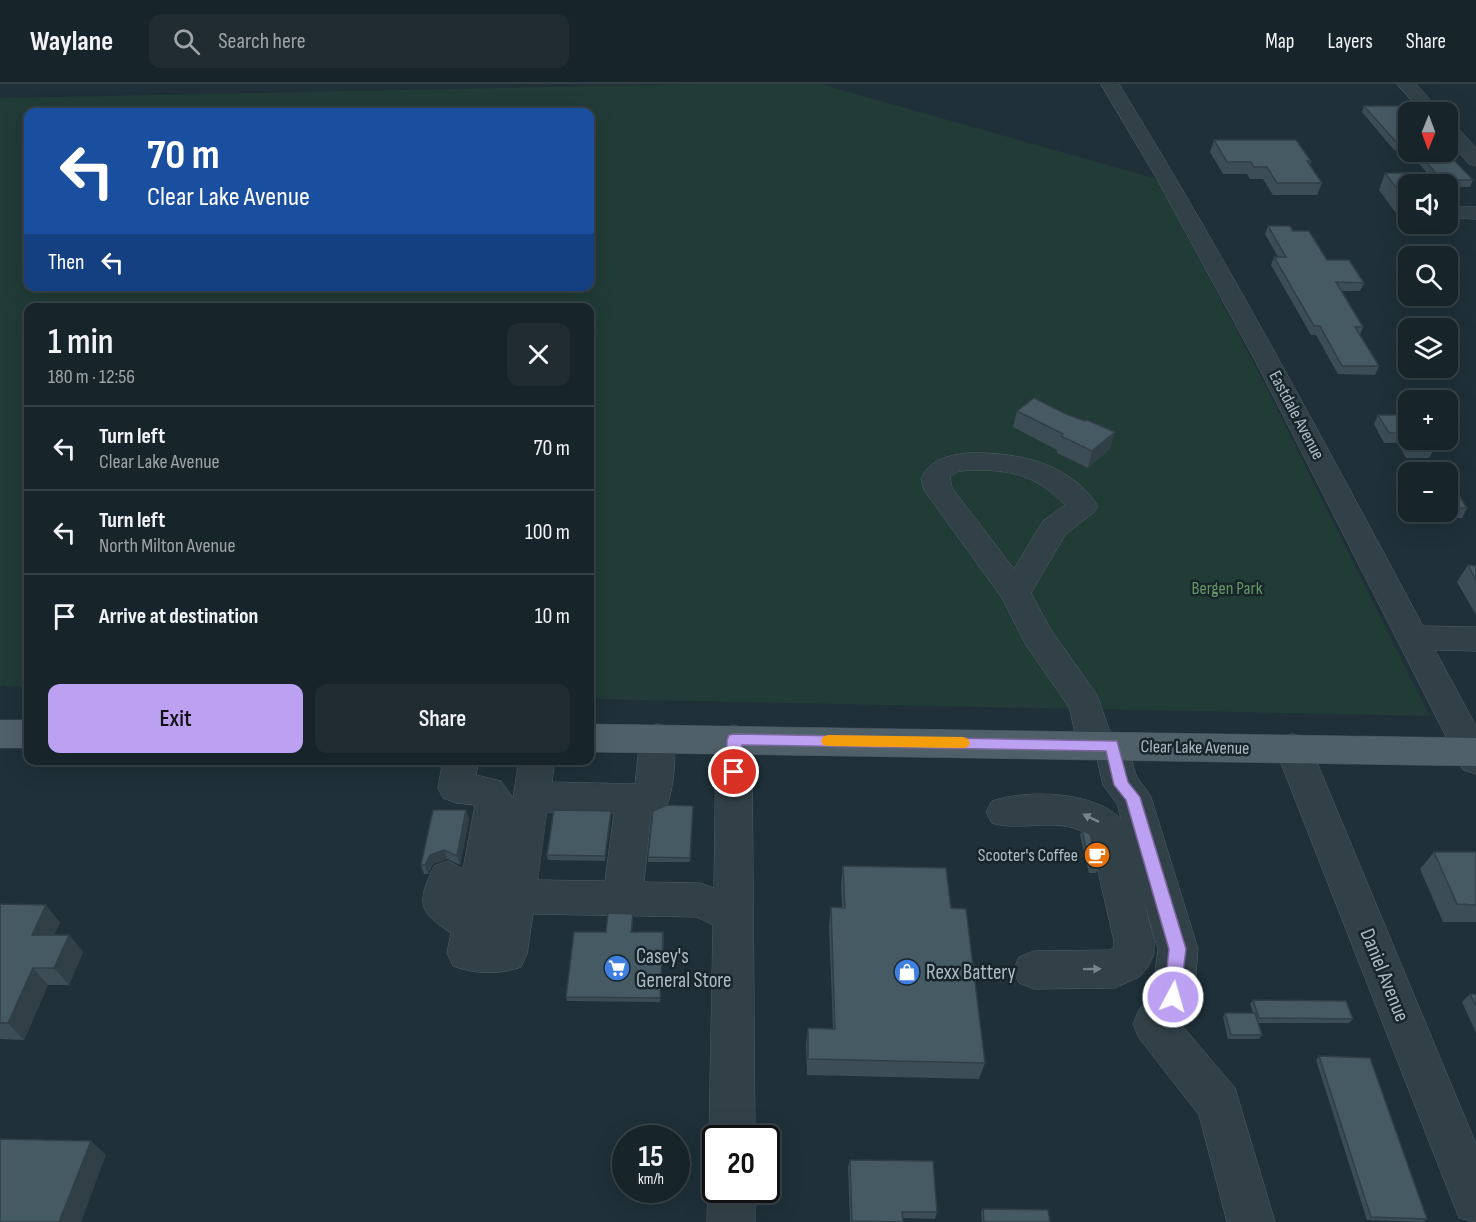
<!DOCTYPE html>
<meta charset="utf-8">
<style>
body{margin:0;font-family:"Sofia Sans Condensed",sans-serif;background:#202c32;color:#f1f3f6;height:100vh;display:flex;flex-direction:column;font-size:22px;white-space:nowrap}
*{box-sizing:border-box;margin:0}
p{font-size:20px;color:#9ea4a8}
.icon{flex:none;width:33px;height:33px;fill:none;stroke:currentColor;stroke-width:2;stroke-linecap:round;stroke-linejoin:round}
.map{position:relative;flex:1;overflow:hidden}
.side{position:absolute;left:24px;top:219px;width:570px;height:462px;display:flex;flex-direction:column;background:#17242a;border-radius:12px;box-shadow:0 6px 24px #0002,0 0 0 2px #364147}
.side>*{flex:none}
.hud{position:absolute;left:24px;top:24px;width:570px;height:183px;border-radius:12px;box-shadow:0 6px 24px #0002,0 0 0 2px #364147;background:#1a4fa0;color:#fff;overflow:hidden}
.needle{width:39px;rotate:181deg}
.fabs{position:absolute;left:1398px;top:18px;display:grid;gap:12px}
.fabs a{display:grid;place-items:center;width:60px;height:60px;border-radius:12px;background:#17242a;box-shadow:0 6px 24px #0002,0 0 0 2px #364147;font-size:30px}
.speed{position:absolute;left:612px;top:1041px;display:flex;gap:12px;font-size:30px;font-weight:700;text-align:center}
.speed>*{display:grid;place-content:center;width:78px;height:78px;border-radius:50%;background:#17242a;box-shadow:0 6px 24px #0002,0 0 0 2px #364147;line-height:1}
.speed small{font-size:15px;font-weight:400}
.speed .limit{border:3px solid #111;border-radius:9px;background:#fff;color:#111}
.pin{position:absolute;display:grid;place-items:center;width:51px;height:51px;color:#fff;margin:-26px;border:3px solid #fff;border-radius:50%;box-shadow:0 2px 6px #0007}
.me{position:absolute;width:66px;margin:-33px;rotate:6deg;stroke-linejoin:round;filter:drop-shadow(0 0 4px #0008)}
.turn{display:flex;align-items:center;gap:21px;height:126px;padding:0 24px;font-size:27px}
.turn .icon{width:78px;height:78px;stroke-width:2.5}
.turn b{display:block;font-size:42px;line-height:51px}
.then{display:flex;align-items:center;height:57px;padding:0 24px;background:#0003;gap:12px;font-size:22px}
.round{display:grid;place-items:center;flex:none;width:63px;height:63px;border-radius:12px;background:#202c32}
.head{display:flex;align-items:center;justify-content:space-between;height:102px;padding:0 24px}
h1{font-size:36px;font-weight:600;line-height:45px}
.button{display:flex;gap:12px;margin-top:auto;padding:12px 24px}
.button a{flex:1;height:69px;border-radius:12px;background:#bca0f2;color:#111;font-size:24px;font-weight:600;line-height:69px;text-align:center}
.button a+a{background:#202c32;color:#f1f3f6}
ul{padding:0;list-style:none}
li{display:flex;align-items:center;gap:18px;height:84px;padding:0 24px;border-top:2px solid #364147}
li div{flex:1}
li b{display:block;font-size:22px}
li em{font-style:normal}
header{display:flex;align-items:center;gap:36px;box-sizing:border-box;height:84px;padding:0 30px;background:#17242a;border-bottom:2px solid #364147}
header strong{font-size:28px}
nav{display:flex;gap:33px;margin-inline-start:auto;font-size:21px}
.search{width:420px;height:54px;background:#202c32;display:flex;align-items:center;gap:15px;box-sizing:border-box;padding:0 21px;border-radius:12px;color:#9ea4a8;font-size:22px}
.map>svg:first-child{display:block}
</style>
<header>
<strong>Waylane</strong>
<div class="search"><svg class="icon" aria-label="search" viewBox="0 0 24 24"><circle cx="10" cy="10" r="6"/><path d="M15 15l6 6"/></svg>Search here</div>
<nav><a>Map</a><a>Layers</a><a>Share</a></nav>
</header>
<div class="map">
<svg width="1476" height="1138" viewBox="0 0 1476 1138">
<rect width="100%" height="100%" fill="#1f3038"/>
<path fill="#213b36" fill-rule="evenodd" d="M 702,0 L 821,0 L 1157,95 L 1261,293 L 1430,632 L 590,615 L 590,224 L 28,224 L 28,603 L 0,602 L 0,14 ZM 28,28 L 590,28 L 590,202 L 28,202 Z"/>
<g fill="none" stroke-linecap="round" stroke-linejoin="round">
<defs>
<g id="minor">
<path d="M 1101,0 L 1119,0 C 1228,177 1325,359 1423,542 L 1476,543 L 1476,567 L 1435,566 L 1476,642 L 1476,690 L 1463,686 L 1259,284 L 1157,95 Z"/>
<path d="M 1397,0 L 1416,0 L 1441,28 L 1422,28 Z"/>
<path d="M 1448,39 L 1455,41 L 1476,64 L 1476,82 L 1469,80 L 1448,56 Z"/>
<path d="M 1462,123 L 1476,123 L 1476,135 L 1454,134 L 1451,129 L 1454,124 Z"/>
<path d="M 969,369 C 1017,368 1069,378 1098,422 L 1093,429 L 1065,451 L 1031,509 L 1051,546 L 1097,611 L 1110,648 L 1125,651 C 1132,665 1131,680 1137,693 C 1141,700 1148,706 1151,713 L 1198,865 L 1194,913 L 1180,939 L 1235,1004 L 1275,1138 L 1227,1138 L 1199,1031 L 1139,954 L 1133,940 L 1139,926 L 1153,907 L 1158,865 L 1144,818 L 1154,857 L 1154,870 L 1148,883 L 1139,893 L 1115,904 L 1034,905 L 1019,899 L 1013,886 L 1019,873 L 1034,867 L 1110,866 L 1114,863 L 1114,857 L 1090,753 C 1063,730 1023,749 992,739 L 986,728 L 992,717 C 1027,705 1094,707 1121,735 L 1117,720 L 1103,701 L 1097,675 L 1083,671 L 1078,661 L 1069,623 L 1026,561 L 1002,514 L 924,406 L 921,395 C 930,375 948,371 969,369 ZM 969,386 C 1011,386 1035,390 1065,421 L 1043,437 L 1014,485 L 952,404 L 950,393 L 957,388 Z"/>
<path d="M 658,640 L 670,644 C 679,661 674,708 665,726 L 651,730 L 644,798 L 700,799 L 714,804 L 716,655 L 722,645 L 734,641 L 746,645 L 752,655 L 755,1054 L 716,1054 L 716,1069 L 709,1054 L 713,841 L 697,833 L 533,830 L 527,870 L 521,883 C 500,891 474,890 453,882 L 447,869 L 451,849 C 417,827 417,819 434,782 L 448,777 L 463,785 L 475,721 L 456,719 L 443,714 L 438,704 L 443,676 L 479,676 L 476,691 L 501,697 L 513,714 L 519,676 L 555,676 L 552,698 L 635,700 L 640,654 L 646,644 ZM 547,728 L 614,729 L 605,797 L 538,796 Z"/>
<path d="M 1293,650 L 1306,654 L 1311,664 L 1476,1060 L 1476,1138 L 1459,1134 L 1275,664 L 1280,654 Z"/>
<path d="M 715,1089 L 716,1106 L 755,1106 L 755,1138 L 707,1138 L 708,1106 Z"/>
</g>
<g id="major">
<rect x="0" y="636" width="28" height="28"/>
<path d="M 590,640 L 1476,654 L 1476,682 L 590,668 Z"/>
</g>
</defs>
<use href="#minor" stroke="#505f66" stroke-width="1"/>
<use href="#major" stroke="#3f4d55" stroke-width="1"/>
<use href="#minor" fill="#324148" fill-rule="evenodd"/>
<use href="#major" fill="#506069" fill-rule="evenodd"/>
</g>
<g fill="#3c4d56">
<path d="M 1364,22 L 1408,28 L 1408,68 L 1446,68 L 1473,96 L 1470,103 L 1448,103 L 1448,100 L 1437,100 L 1407,66 L 1394,66 L 1362,28 Z"/>
<path d="M 1214,56 L 1311,77 L 1310,81 L 1322,99 L 1317,111 L 1273,111 L 1263,95 L 1250,95 L 1247,90 L 1223,90 L 1210,68 Z"/>
<path d="M 1385,89 L 1408,100 L 1408,136 L 1401,136 L 1379,106 Z"/>
<path d="M 1268,142 L 1293,147 L 1327,176 L 1364,199 L 1360,207 L 1341,207 L 1363,243 L 1360,251 L 1379,282 L 1375,291 L 1338,290 L 1316,251 L 1311,251 L 1271,181 L 1274,173 L 1278,173 L 1265,150 Z"/>
<path d="M 1017,327 L 1110,365 L 1088,384 L 1057,369 L 1057,366 L 1013,343 Z"/>
<path d="M 1378,331 L 1435,364 L 1429,374 L 1406,374 L 1398,359 L 1384,359 L 1374,340 Z"/>
<path d="M 1448,407 L 1467,424 L 1462,434 L 1416,434 L 1412,428 L 1448,428 Z"/>
<path d="M 1408,411 L 1408,422 L 1405,417 Z"/>
<path d="M 1468,481 L 1476,482 L 1476,531 L 1457,498 Z"/>
<path d="M 466,726 L 469,735 L 460,781 L 447,775 L 433,780 L 428,790 L 424,790 L 421,781 Z"/>
<path d="M 693,726 L 690,778 L 648,778 L 648,773 Z"/>
<path d="M 611,731 L 605,777 L 548,776 L 547,771 Z"/>
<path d="M 1082,746 L 1098,784 L 1096,789 L 1089,789 L 1080,751 Z"/>
<path d="M 1434,768 L 1476,768 L 1476,838 L 1443,838 L 1420,785 Z"/>
<path d="M 843,782 L 951,824 L 985,979 L 979,995 L 807,991 L 806,960 L 808,944 L 833,945 L 829,841 L 831,823 L 842,824 L 841,800 Z"/>
<path d="M 0,820 L 60,838 L 54,851 L 69,851 L 83,868 L 69,901 L 48,901 L 24,956 L 0,955 Z"/>
<path d="M 633,834 L 632,848 L 664,853 L 660,918 L 567,917 L 566,913 L 606,848 Z"/>
<path d="M 1470,910 L 1476,910 L 1476,949 L 1462,918 Z"/>
<path d="M 1253,916 L 1353,935 L 1349,939 L 1258,939 L 1262,951 L 1259,955 L 1228,955 L 1223,933 L 1225,929 L 1253,929 L 1250,920 Z"/>
<path d="M 1319,972 L 1427,1135 L 1423,1138 L 1367,1136 L 1316,976 Z"/>
<path d="M 850,1076 L 937,1128 L 935,1135 L 903,1134 L 903,1138 L 850,1138 L 848,1083 Z"/>
<path d="M 983,1125 L 1050,1138 L 982,1138 L 981,1128 Z"/>
</g>
<g fill="#313f46">
<path d="M 1115,348 L 1110,365 L 1088,384 L 1092,367 Z"/>
<path d="M 466,726 L 469,735 L 460,781 L 457,772 Z"/>
<path d="M 611,727 L 611,731 L 605,777 L 605,772 Z"/>
<path d="M 444,766 L 447,775 L 433,780 L 428,790 L 425,781 L 430,771 Z"/>
<path d="M 46,821 L 60,838 L 46,868 L 32,851 Z"/>
<path d="M 663,848 L 664,853 L 660,918 L 660,914 Z"/>
<path d="M 69,851 L 83,868 L 69,901 L 54,884 Z"/>
<path d="M 33,884 L 48,901 L 24,956 L 8,939 Z"/>
<path d="M 91,1057 L 106,1071 L 81,1138 L 59,1138 Z"/>
</g>
<g fill="#465a64" stroke="#313f46" stroke-width="1.5">
<path d="M 1364,22 L 1405,22 L 1410,28 L 1408,28 L 1408,59 L 1397,59 Z"/>
<path d="M 1214,56 L 1296,56 L 1311,77 L 1307,77 L 1322,99 L 1277,99 L 1267,83 L 1254,83 L 1251,78 L 1227,78 Z"/>
<path d="M 1417,68 L 1446,68 L 1473,96 L 1442,96 Z"/>
<path d="M 1385,89 L 1416,89 L 1425,100 L 1408,100 L 1408,119 Z"/>
<path d="M 1268,142 L 1290,142 L 1293,147 L 1309,147 L 1327,176 L 1349,176 L 1364,199 L 1336,198 L 1363,243 L 1355,243 L 1379,282 L 1342,282 L 1320,242 L 1314,242 L 1274,173 L 1286,173 Z"/>
<path d="M 1034,314 L 1066,330 L 1085,337 L 1087,336 L 1115,348 L 1092,367 L 1061,352 L 1063,350 L 1017,327 Z"/>
<path d="M 1378,331 L 1408,331 L 1408,356 L 1429,356 L 1435,364 L 1411,364 L 1403,349 L 1389,349 Z"/>
<path d="M 1448,407 L 1456,407 L 1467,424 L 1448,424 Z"/>
<path d="M 1468,481 L 1476,482 L 1476,496 Z"/>
<path d="M 667,721 L 693,722 L 690,774 L 648,773 L 653,727 Z"/>
<path d="M 433,726 L 466,726 L 457,772 L 444,766 L 430,771 L 425,781 L 421,781 Z"/>
<path d="M 554,726 L 611,727 L 605,772 L 547,771 Z"/>
<path d="M 1082,746 L 1090,750 L 1098,784 L 1090,784 Z"/>
<path d="M 1434,768 L 1476,768 L 1476,821 L 1457,820 Z"/>
<path d="M 843,782 L 946,784 L 951,824 L 966,825 L 985,979 L 808,975 L 808,944 L 835,945 L 831,823 L 845,824 Z"/>
<path d="M 0,820 L 46,821 L 32,851 L 69,851 L 54,884 L 33,884 L 8,939 L 0,939 Z"/>
<path d="M 608,829 L 633,830 L 631,848 L 663,848 L 660,914 L 566,913 L 574,848 L 606,848 Z"/>
<path d="M 1470,910 L 1476,910 L 1476,922 Z"/>
<path d="M 1253,916 L 1346,917 L 1353,935 L 1259,934 Z"/>
<path d="M 1225,929 L 1255,929 L 1262,951 L 1231,951 Z"/>
<path d="M 1319,972 L 1370,974 L 1427,1135 L 1371,1133 Z"/>
<path d="M 0,1055 L 91,1057 L 59,1138 L 0,1138 Z"/>
<path d="M 850,1076 L 933,1077 L 937,1128 L 902,1128 L 903,1138 L 852,1137 Z"/>
<path d="M 983,1125 L 1048,1126 L 1050,1138 L 984,1138 Z"/>
</g>
<defs><path id="oneway-solid" d="M-6-.8H1V-3.2L6.5 0L1 3.2V.8H-6Z" transform="scale(1.5)"/></defs>
<g fill="#75858d">
<use href="#oneway-solid" transform="translate(1091 734) rotate(-154)"/>
<use href="#oneway-solid" transform="translate(1092 885) rotate(-1)"/>
</g>
<path fill="#bca0f2" stroke="#7a689d" stroke-width="1.5" d="M 734,650 L 1117,657 L 1128,698 L 1140,713 L 1186,865 L 1179,919 L 1173,921 L 1167,919 L 1164,913 L 1169,865 L 1126,716 L 1114,701 L 1106,667 L 742,661 L 741,688 L 739,693 L 729,693 L 726,688 L 727,656 L 729,651 Z"/>
<path fill="#f59e0b" d="M 828,651 L 963,653 L 968,655 L 970,659 L 968,663 L 963,664 L 828,662 L 823,661 L 821,657 L 823,653 Z"/>
<defs>
<symbol id="cafe-disc" viewBox="-11 -11 22 22"><circle r="9.5" fill="#e8710a" stroke="#18262c"/><path d="M-5.5-4.5H6V0H3Q3 3.5 0 3.5H-2.5Q-5.5 3.5-5.5 0ZM3-3.2v2h1.7v-2ZM-6 4.5H4V6H-6Z" fill="#fff"/></symbol>
<symbol id="supermarket-disc" viewBox="-11 -11 22 22"><circle r="9.5" fill="#3f7fe0" stroke="#18262c"/><path d="M-6-5.5h2.5l.6 2H6L4.5 2H-2.5L-4.4-4H-6ZM-1.5 3.2a1.3 1.3 0 1 0 .1 0ZM3 3.2a1.3 1.3 0 1 0 .1 0Z" fill="#fff"/></symbol>
<symbol id="shop-disc" viewBox="-11 -11 22 22"><circle r="9.5" fill="#3f7fe0" stroke="#18262c"/><path d="M-5-2.5h2.3a2.7 3.5 0 0 1 5.4 0H5L5.5 6h-11ZM-1.5-2.5h3a1.5 2.3 0 0 0-3 0Z" fill="#fff"/></symbol>
</defs>
<g fill-rule="evenodd">
<use href="#cafe-disc" x="1082" y="756" width="30" height="30"/>
<use href="#supermarket-disc" x="602" y="869" width="30" height="30"/>
<use href="#shop-disc" x="892" y="873" width="30" height="30"/>
</g>
<g text-anchor="middle" stroke-width="5" stroke-linejoin="round" paint-order="stroke">
<g font-size="18" fill="#acbcc5" stroke="#18262c">
<text transform="translate(1297 331) rotate(62)" y="6">Eastdale Avenue</text>
<text transform="translate(1195 663) rotate(1)" y="6">Clear Lake Avenue</text>
</g>
<g font-size="18" fill="#649763" stroke="#18262c">
<text x="1227" y="510">Bergen Park</text>
</g>
<g font-size="18" fill="#acbcc5" stroke="#18262c" text-anchor="end">
<text x="1078" y="777">Scooter's Coffee</text>
</g>
<g font-size="21" fill="#acbcc5" stroke="#18262c" text-anchor="start">
<text x="636" y="879">Casey's<tspan x="636" dy="24">General Store</tspan></text>
<text x="926" y="895">Rexx Battery</text>
</g>
<g font-size="21" fill="#acbcc5" stroke="#18262c">
<text transform="translate(1385 891) rotate(68)" y="7">Daniel Avenue</text>
</g>
</g>
</svg>
<div class="fabs">
<a><svg class="needle" viewBox="-14 -14 28 28"><path d="M0-13l5 13h-10z" fill="#e53935"/><path d="M0 13l5-13h-10z" fill="#9ea4a8"/></svg></a>
<a><svg class="icon" aria-label="sound" viewBox="0 0 24 24"><path d="M4 9h4l5-4v14l-5-4H4zM17 9q2 3 0 6"/></svg></a>
<a><svg class="icon" aria-label="search" viewBox="0 0 24 24"><circle cx="10" cy="10" r="6"/><path d="M15 15l6 6"/></svg></a>
<a><svg class="icon" aria-label="layers" viewBox="0 0 24 24"><path d="M12 4l9 5-9 5-9-5zM3 14l9 5 9-5"/></svg></a>
<a>+</a>
<a>−</a>
</div>
<div class="speed"><div>15<small>km/h</small></div><div class="limit">20</div></div>
<div class="pin" style="left:734px;top:688px;background:#d93025"><svg class="icon" aria-label="arrive" viewBox="0 0 24 24"><path d="M6 21V4h12l-3 4 3 4H6"/></svg></div>
<svg class="me" style="left:1173px;top:913px" viewBox="-20 -20 40 40"><circle r="17" fill="#bca0f2" stroke="#fff" stroke-width="3"/><path d="M0-11L8 9 0 5-8 9z" fill="#fff"/></svg>
<div class="hud">
<div class="turn"><svg class="icon" aria-label="left" viewBox="0 0 24 24"><path d="M17 20v-9H6M10 6l-5 5 5 5"/></svg><div><b>70 m</b>Clear Lake Avenue</div></div>
<div class="then">Then<svg class="icon" aria-label="left" viewBox="0 0 24 24"><path d="M17 20v-9H6M10 6l-5 5 5 5"/></svg></div>
</div>
<section class="side">
<div class="head"><div><h1>1 min</h1><p>180 m · 12:56</p></div><a class="round"><svg class="icon" aria-label="close" viewBox="0 0 24 24"><path d="M6 6l12 12M18 6L6 18"/></svg></a></div>
<ul>
<li><svg class="icon" aria-label="left" viewBox="0 0 24 24"><path d="M17 20v-9H6M10 6l-5 5 5 5"/></svg><div><b>Turn left</b><p>Clear Lake Avenue</p></div><em>70 m</em></li>
<li><svg class="icon" aria-label="left" viewBox="0 0 24 24"><path d="M17 20v-9H6M10 6l-5 5 5 5"/></svg><div><b>Turn left</b><p>North Milton Avenue</p></div><em>100 m</em></li>
<li><svg class="icon" aria-label="arrive" viewBox="0 0 24 24"><path d="M6 21V4h12l-3 4 3 4H6"/></svg><div><b>Arrive at destination</b></div><em>10 m</em></li>
</ul>
<div class="button"><a>Exit</a><a>Share</a></div>
</section>
</div>
